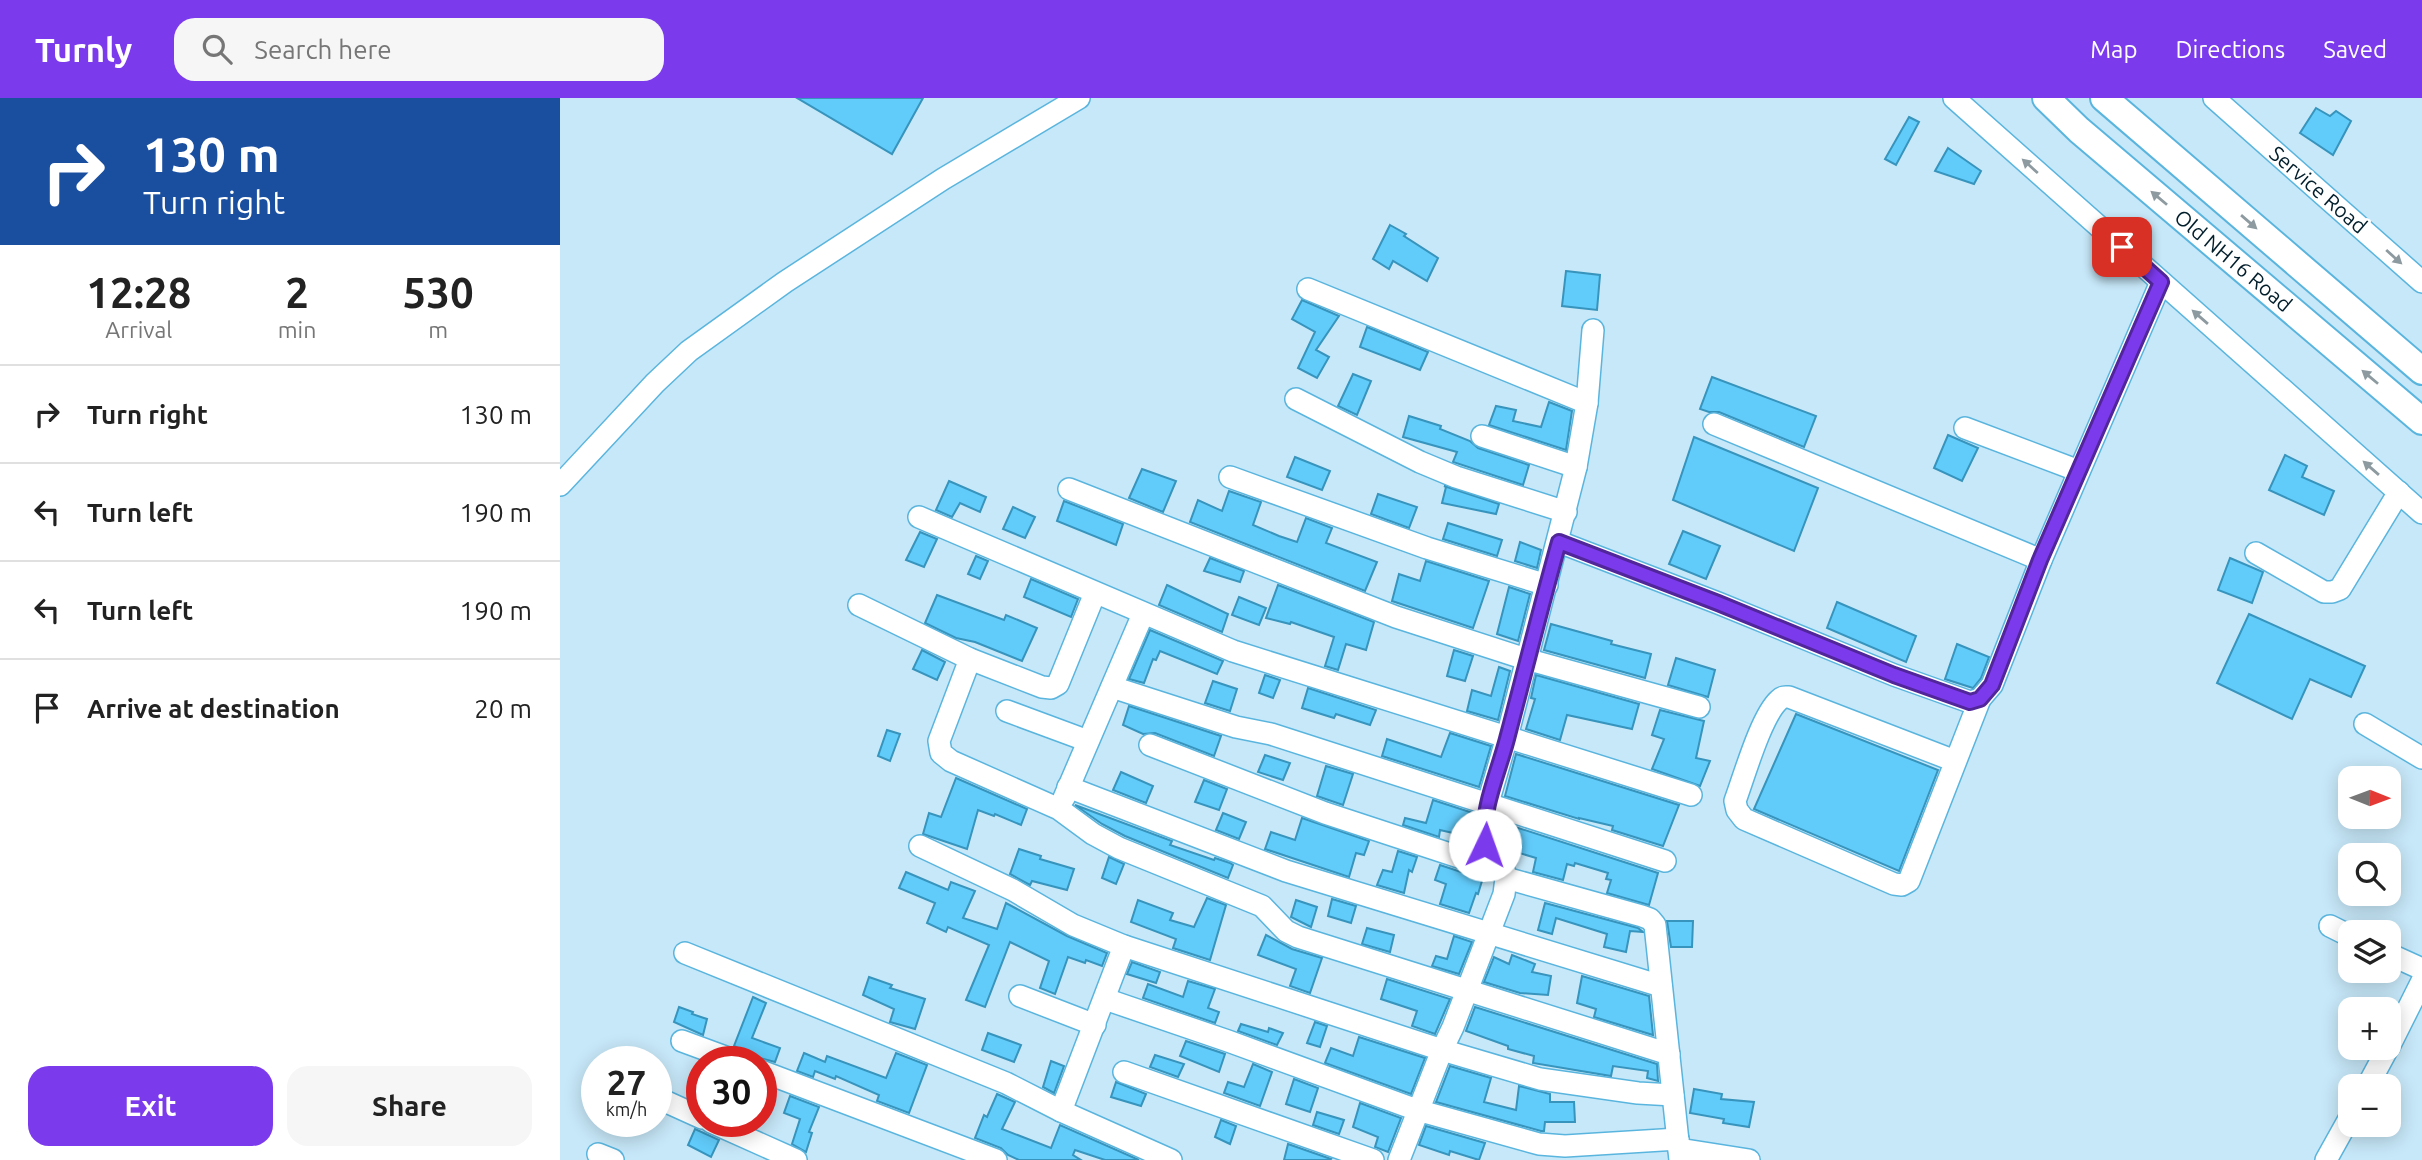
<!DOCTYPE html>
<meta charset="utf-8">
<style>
body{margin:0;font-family:Ubuntu,sans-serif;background:#f6f6f6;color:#222;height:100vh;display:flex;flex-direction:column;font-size:26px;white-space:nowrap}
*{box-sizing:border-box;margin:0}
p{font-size:23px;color:#767676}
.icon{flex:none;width:38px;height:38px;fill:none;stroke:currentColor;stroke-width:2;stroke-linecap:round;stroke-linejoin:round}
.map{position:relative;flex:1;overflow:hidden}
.panel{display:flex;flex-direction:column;background:#fff;width:560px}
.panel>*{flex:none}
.guide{background:#1a4fa0;color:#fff;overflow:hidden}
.needle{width:46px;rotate:91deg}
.fabs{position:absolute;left:1778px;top:668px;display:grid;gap:14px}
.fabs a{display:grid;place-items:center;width:63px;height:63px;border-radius:14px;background:#fff;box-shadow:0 4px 18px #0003;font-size:35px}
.speed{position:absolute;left:21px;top:948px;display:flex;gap:14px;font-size:35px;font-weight:700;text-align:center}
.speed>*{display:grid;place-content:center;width:91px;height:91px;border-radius:50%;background:#fff;box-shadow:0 4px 18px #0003;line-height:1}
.speed small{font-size:18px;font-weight:400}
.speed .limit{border:10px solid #d22;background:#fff;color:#111}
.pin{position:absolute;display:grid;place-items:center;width:60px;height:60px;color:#fff;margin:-30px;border-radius:14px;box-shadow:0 4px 10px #0006}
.me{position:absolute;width:77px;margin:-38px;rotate:3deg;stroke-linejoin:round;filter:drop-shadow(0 0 5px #0008)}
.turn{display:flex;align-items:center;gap:24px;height:147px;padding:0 28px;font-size:32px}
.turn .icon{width:91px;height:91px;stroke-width:2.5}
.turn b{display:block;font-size:49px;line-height:60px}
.eta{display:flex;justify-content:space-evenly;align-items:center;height:119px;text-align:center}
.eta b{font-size:42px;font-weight:600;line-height:49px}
.primary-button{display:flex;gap:14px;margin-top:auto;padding:14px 28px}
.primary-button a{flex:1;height:80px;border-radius:21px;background:#7c3aed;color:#fff;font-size:28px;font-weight:600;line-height:80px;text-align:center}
.primary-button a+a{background:#f6f6f6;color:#222}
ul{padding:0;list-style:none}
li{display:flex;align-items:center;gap:21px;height:98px;padding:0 28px;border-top:2px solid #e0e0e0}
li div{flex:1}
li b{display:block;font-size:26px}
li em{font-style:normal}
header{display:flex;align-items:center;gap:42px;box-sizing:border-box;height:98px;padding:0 35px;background:#7c3aed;color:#fff}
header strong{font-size:33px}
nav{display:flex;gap:38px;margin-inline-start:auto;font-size:24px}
.search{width:490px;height:63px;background:#f6f6f6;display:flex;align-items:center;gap:18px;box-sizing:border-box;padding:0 24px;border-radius:21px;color:#767676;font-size:26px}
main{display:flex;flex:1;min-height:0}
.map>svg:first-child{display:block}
</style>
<header>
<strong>Turnly</strong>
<div class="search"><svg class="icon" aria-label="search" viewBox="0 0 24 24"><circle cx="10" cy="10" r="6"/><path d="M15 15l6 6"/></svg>Search here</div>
<nav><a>Map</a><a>Directions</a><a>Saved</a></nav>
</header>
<main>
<section class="panel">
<div class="guide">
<div class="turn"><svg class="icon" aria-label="right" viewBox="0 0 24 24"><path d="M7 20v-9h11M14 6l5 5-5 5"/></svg><div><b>130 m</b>Turn right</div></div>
</div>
<div class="eta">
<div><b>12:28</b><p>Arrival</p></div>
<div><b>2</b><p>min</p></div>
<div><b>530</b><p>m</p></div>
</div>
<ul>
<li><svg class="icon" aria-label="right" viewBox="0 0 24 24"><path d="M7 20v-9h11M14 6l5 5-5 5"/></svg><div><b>Turn right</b></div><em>130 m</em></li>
<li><svg class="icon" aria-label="left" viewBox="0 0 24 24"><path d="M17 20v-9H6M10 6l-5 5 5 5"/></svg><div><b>Turn left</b></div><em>190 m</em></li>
<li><svg class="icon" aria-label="left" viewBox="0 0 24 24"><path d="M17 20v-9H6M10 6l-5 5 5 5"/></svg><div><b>Turn left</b></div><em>190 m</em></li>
<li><svg class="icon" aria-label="arrive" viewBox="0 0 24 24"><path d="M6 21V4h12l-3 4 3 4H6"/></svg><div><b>Arrive at destination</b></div><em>20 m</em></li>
</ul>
<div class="primary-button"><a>Exit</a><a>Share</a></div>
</section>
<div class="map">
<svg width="1862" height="1062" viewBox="0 0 1862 1062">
<rect width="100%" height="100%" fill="#c7e8f9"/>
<g fill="#61cbfa" stroke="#3794bc" stroke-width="2">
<path d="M 237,0 L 363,0 L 332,56 Z"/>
<path d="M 1756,10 L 1770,18 L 1776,13 L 1791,23 L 1773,57 L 1740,35 Z"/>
<path d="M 1349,19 L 1359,24 L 1336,67 L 1325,61 Z"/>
<path d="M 1388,50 L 1421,73 L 1414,86 L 1375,73 Z"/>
<path d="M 830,127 L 846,136 L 844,138 L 878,160 L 867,183 L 833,163 L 829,171 L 813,161 Z"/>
<path d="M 1006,173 L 1040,177 L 1037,212 L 1002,208 Z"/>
<path d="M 742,202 L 779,218 L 756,252 L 769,259 L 757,280 L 738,270 L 755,234 L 732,221 Z"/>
<path d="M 807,229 L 868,254 L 860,272 L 800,249 Z"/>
<path d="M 793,276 L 811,283 L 797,317 L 778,308 Z"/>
<path d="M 1152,279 L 1256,318 L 1244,349 L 1159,314 L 1149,314 L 1140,311 Z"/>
<path d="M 989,304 L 1012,313 L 1006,352 L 929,327 L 936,308 L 956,312 L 953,323 L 981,329 Z"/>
<path d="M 849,318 L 881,328 L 880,331 L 910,343 L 918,350 L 969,367 L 963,387 L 893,364 L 897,354 L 843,339 Z"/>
<path d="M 1388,337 L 1418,350 L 1402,383 L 1374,370 Z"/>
<path d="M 1134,339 L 1258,390 L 1234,453 L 1113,402 Z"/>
<path d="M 1725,357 L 1747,368 L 1742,379 L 1774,393 L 1764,417 L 1709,392 Z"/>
<path d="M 735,359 L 770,373 L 762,392 L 727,379 Z"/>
<path d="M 582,371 L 616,383 L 603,414 L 569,400 Z"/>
<path d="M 389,383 L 426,399 L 420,414 L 400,405 L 392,419 L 376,412 Z"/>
<path d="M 884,388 L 939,406 L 936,416 L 882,405 L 886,389 Z"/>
<path d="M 669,393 L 701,404 L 693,427 L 719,438 L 737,444 L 746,420 L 772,430 L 766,445 L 817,464 L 805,493 L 630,424 L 638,402 L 662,413 Z"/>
<path d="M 818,396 L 857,409 L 849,430 L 811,416 Z"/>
<path d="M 504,403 L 563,426 L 556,447 L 497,423 Z"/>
<path d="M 453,409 L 475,419 L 465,440 L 443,431 Z"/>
<path d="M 888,425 L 942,442 L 937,458 L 883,441 Z"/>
<path d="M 1123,433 L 1160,448 L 1146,481 L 1109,466 Z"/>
<path d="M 360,434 L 377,441 L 364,469 L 346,462 Z"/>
<path d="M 960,444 L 981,452 L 977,470 L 955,463 Z"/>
<path d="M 416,458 L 428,463 L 420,481 L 408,476 Z"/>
<path d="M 650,460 L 684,473 L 680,484 L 644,473 Z"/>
<path d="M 1670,460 L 1703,474 L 1692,505 L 1658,492 Z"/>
<path d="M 866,463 L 929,483 L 913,530 L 832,503 L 839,476 L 860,483 Z"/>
<path d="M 471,481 L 518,501 L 511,519 L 464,499 Z"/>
<path d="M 607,487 L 668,516 L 662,534 L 599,507 Z"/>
<path d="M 718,487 L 814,524 L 806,552 L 786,546 L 778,572 L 765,568 L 774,539 L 731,524 L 730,526 L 706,520 Z"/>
<path d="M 949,489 L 970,496 L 958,543 L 937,536 Z"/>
<path d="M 377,497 L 444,522 L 446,517 L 477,530 L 462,563 L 415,544 L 396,540 L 365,525 Z"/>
<path d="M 679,499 L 706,510 L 699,527 L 672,517 Z"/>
<path d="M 1277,504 L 1356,538 L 1346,564 L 1267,530 Z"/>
<path d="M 1689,516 L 1805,568 L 1791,599 L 1750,581 L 1732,621 L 1657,585 Z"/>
<path d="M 991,526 L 1052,543 L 1051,546 L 1091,556 L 1085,580 L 984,552 Z"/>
<path d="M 590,532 L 663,563 L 657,576 L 600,553 L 596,562 L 593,561 L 584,585 L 569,581 Z"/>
<path d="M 1397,546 L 1429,559 L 1421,580 L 1413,590 L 1385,581 Z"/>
<path d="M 362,552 L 385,564 L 377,582 L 353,571 Z"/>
<path d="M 894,552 L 913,558 L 905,583 L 887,578 Z"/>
<path d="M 1116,560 L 1155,572 L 1148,599 L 1108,587 Z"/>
<path d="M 939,569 L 950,573 L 938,622 L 907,613 L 912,592 L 931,598 Z"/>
<path d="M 705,577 L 720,582 L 713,600 L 699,595 Z"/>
<path d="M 976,577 L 1079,606 L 1072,631 L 1007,617 L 1000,642 L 966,631 L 975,601 L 971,600 Z"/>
<path d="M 653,583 L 677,591 L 670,613 L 645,605 Z"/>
<path d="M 748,590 L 816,612 L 810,627 L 776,616 L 774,620 L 742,610 Z"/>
<path d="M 569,608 L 661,638 L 654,658 L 595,635 L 583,636 L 563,627 Z"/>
<path d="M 1100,612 L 1144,623 L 1136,660 L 1150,663 L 1140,688 L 1092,671 L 1104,641 L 1092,637 Z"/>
<path d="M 1236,616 L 1378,672 L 1339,773 L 1194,711 Z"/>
<path d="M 327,632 L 340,636 L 330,663 L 318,658 Z"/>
<path d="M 890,635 L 931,648 L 919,689 L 822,658 L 827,641 L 881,659 Z"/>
<path d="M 956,656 L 1119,707 L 1103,748 L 1052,732 L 1053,728 L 1019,720 L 1019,721 L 945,698 Z"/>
<path d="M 705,657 L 730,665 L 723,682 L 698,674 Z"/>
<path d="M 766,668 L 793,676 L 783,707 L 757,698 Z"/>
<path d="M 561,674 L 593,688 L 586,705 L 553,692 Z"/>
<path d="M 396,680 L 467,711 L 461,727 L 435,716 L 434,718 L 418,712 L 407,751 L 363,736 L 369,715 L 381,719 Z"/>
<path d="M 644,682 L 667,691 L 659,712 L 635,704 Z"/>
<path d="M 873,702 L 913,715 L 910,739 L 880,732 L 879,739 L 843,727 L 845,720 L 866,725 Z"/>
<path d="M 515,707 L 612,743 L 610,747 L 654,762 L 655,760 L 670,765 L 673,767 L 668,780 L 565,738 L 542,726 Z"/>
<path d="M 663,715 L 686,724 L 679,741 L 656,732 Z"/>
<path d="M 742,720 L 809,743 L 804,757 L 796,755 L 789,779 L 705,751 L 711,734 L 735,742 Z"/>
<path d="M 946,726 L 1098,775 L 1089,807 L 1047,795 L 1051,782 L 1046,781 L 1048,775 L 1015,765 L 1014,768 L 1007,766 L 1003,782 L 973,774 L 976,760 L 943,750 L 941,747 Z"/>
<path d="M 459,751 L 481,758 L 480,761 L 514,771 L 507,792 L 472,783 L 470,787 L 450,776 Z"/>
<path d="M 838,753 L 857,759 L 852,774 L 849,772 L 844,795 L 817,787 L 823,772 L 832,774 Z"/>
<path d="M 549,759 L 564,766 L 556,786 L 542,780 Z"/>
<path d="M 880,767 L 901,774 L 925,773 L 918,796 L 916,795 L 909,815 L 880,806 L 886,786 L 875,782 Z"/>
<path d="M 346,774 L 388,792 L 391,784 L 415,793 L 403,820 L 437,831 L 446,805 L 507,838 L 547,855 L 542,868 L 526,862 L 525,865 L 508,859 L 495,896 L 480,890 L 489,863 L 450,844 L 425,909 L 406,902 L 429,847 L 388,829 L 386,834 L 367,825 L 375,805 L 339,790 Z"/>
<path d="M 647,800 L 666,807 L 650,862 L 613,850 L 616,841 L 571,824 L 578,802 L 613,815 L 610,822 L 634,829 Z"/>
<path d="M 772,801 L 796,808 L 791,825 L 768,818 Z"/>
<path d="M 736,802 L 757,809 L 751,829 L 731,819 Z"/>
<path d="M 985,805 L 1078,830 L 1083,834 L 1070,833 L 1066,854 L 1044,849 L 1047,836 L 996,820 L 992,836 L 978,832 Z"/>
<path d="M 1107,823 L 1133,823 L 1132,849 L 1111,849 Z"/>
<path d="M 807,830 L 834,837 L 830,854 L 802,846 Z"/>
<path d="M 706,837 L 732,851 L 762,860 L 750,895 L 730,888 L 736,871 L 698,857 Z"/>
<path d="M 894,838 L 912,844 L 899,876 L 872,868 L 876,858 L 887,861 Z"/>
<path d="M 952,857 L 975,866 L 972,874 L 991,878 L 988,897 L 960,895 L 924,884 L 934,859 L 949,866 Z"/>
<path d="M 572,864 L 600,874 L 596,885 L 567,876 Z"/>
<path d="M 1022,878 L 1089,898 L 1093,937 L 1034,919 L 1036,911 L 1017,905 Z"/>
<path d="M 309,879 L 332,887 L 330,890 L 365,901 L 355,931 L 330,924 L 334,911 L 303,897 Z"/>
<path d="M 827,881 L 890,901 L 875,936 L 852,928 L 857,913 L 821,901 Z"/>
<path d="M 628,883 L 655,891 L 648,910 L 659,914 L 655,925 L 583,900 L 588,886 L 623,899 Z"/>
<path d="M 193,899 L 206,905 L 192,940 L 220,950 L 215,964 L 200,960 L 192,963 L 189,955 L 174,948 Z"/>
<path d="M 119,909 L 133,914 L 132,916 L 147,921 L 143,937 L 114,924 Z"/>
<path d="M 915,909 L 1097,966 L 1098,983 L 1087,980 L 1088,973 L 1053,968 L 1051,978 L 973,965 L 974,958 L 948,951 L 948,948 L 906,933 Z"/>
<path d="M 755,924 L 767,928 L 760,949 L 747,945 Z"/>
<path d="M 681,926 L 708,934 L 709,930 L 723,935 L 717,947 L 678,933 Z"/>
<path d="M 428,935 L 461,947 L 454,964 L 422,952 Z"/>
<path d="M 799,939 L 865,960 L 851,996 L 765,965 L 771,950 L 793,958 Z"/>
<path d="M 626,943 L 665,956 L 659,974 L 620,958 Z"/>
<path d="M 244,955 L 265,964 L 267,958 L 326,980 L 336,955 L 367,967 L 349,1015 L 317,1003 L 319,997 L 276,978 L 275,981 L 255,973 L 253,979 L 237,973 Z"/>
<path d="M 595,957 L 624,966 L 618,979 L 590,969 Z"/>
<path d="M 491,963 L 504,968 L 494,995 L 483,989 Z"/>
<path d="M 693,966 L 712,974 L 700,1008 L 664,995 L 668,984 L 684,989 Z"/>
<path d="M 890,968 L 931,980 L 924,1004 L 956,1012 L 959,988 L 990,996 L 990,1004 L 1014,1004 L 1015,1024 L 985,1024 L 984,1033 L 981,1033 L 876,1004 Z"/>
<path d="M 734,981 L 758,990 L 750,1014 L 726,1006 Z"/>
<path d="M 556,984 L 586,996 L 581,1008 L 551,999 Z"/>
<path d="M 1134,991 L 1162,996 L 1161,1001 L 1194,1004 L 1189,1029 L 1163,1025 L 1164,1021 L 1130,1015 Z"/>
<path d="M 437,996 L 455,1004 L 442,1031 L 491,1050 L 500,1027 L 579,1062 L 545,1062 L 515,1052 L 513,1057 L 521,1062 L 459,1062 L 448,1057 L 441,1050 L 415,1040 L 424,1017 L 427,1019 Z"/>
<path d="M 230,998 L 259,1009 L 249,1034 L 252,1035 L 246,1054 L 232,1046 L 240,1021 L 224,1015 Z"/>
<path d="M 800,1005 L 841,1020 L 828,1054 L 815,1049 L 818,1039 L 793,1029 Z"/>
<path d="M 757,1014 L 784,1022 L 779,1036 L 753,1027 Z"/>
<path d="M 661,1022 L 676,1028 L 670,1046 L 655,1039 Z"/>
<path d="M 866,1028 L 925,1045 L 919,1062 L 890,1053 L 889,1057 L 859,1047 Z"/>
<path d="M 135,1031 L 159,1042 L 151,1059 L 128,1047 Z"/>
<path d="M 728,1046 L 771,1061 L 770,1062 L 724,1062 Z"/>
</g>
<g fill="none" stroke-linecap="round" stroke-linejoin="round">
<defs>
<g id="minor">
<path d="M 1394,0 L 1862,415"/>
<path d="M 1654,0 L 1862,184"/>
<path d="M 748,191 L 1027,305"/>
<path d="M 736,301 L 860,364 L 896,379 L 1006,414"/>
<path d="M 1154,326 L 1481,462"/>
<path d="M 1405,330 L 1519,373"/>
<path d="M 922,338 L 1016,369"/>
<path d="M 670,379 L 867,450 L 987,487"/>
<path d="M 0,387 L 95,285 L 129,253 L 225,184 L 383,81 L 519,0"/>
<path d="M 509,391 L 836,519 L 966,561 L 1139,609"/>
<path d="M 359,419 L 673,553 L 1131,697"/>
<path d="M 999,444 L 1158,505 L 1334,577 L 1410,604 L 1420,601 L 1432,587 L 1481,462 L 1601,184"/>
<path d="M 1696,455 L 1764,494 L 1772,494 L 1780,491 L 1839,394"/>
<path d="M 299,507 L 410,561 L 482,589 L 491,590 L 498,586 L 535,495"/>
<path d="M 410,561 L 379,643 L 381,655 L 391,663 L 499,711 L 533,736 L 559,750 L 702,808 L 726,833 L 738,839 L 1109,956"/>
<path d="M 552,589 L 676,629 L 711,636 L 1105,763"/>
<path d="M 447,613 L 528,643"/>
<path d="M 1805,626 L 1862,660"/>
<path d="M 590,647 L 765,715 L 905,761 L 935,760"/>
<path d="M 1395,663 L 1229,599 C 1224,599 1223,598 1219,602 C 1201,618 1184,679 1175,703 L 1177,712 L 1184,721 L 1334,786 L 1342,787 L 1349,783 L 1420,601"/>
<path d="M 508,689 L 726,773 L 1101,888"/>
<path d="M 504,700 L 583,516"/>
<path d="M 360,748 L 453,792 L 513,827 L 564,848 L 882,952 L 980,981 L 1078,995 L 1113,997"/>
<path d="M 946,780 L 1082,818 L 1090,821 L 1095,827 L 1120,1062"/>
<path d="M 1770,828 L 1790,838"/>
<path d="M 125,855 L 446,985 L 501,1013 L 611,1062"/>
<path d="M 1829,856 L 1862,871"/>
<path d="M 460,898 L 535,927"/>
<path d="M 545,901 L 668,943 L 857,1012 L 979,1046 L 1005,1048 L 1118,1041"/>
<path d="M 122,943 L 179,964"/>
<path d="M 1829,949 L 1862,883"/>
<path d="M 201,973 L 436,1062"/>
<path d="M 564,974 L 813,1062"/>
<path d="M 1807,989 L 1828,950"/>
<path d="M 100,1001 L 142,1020"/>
<path d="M 501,1013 L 564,848"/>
<path d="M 151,1024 L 236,1062"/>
<path d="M 1119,1051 L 1189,1062"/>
<path d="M 38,1056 L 53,1062"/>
<path d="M 839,1062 L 882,952 L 893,929 L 944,796 L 946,780 L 944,772 L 924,747 L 923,732 L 928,705 L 947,639 L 1016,369 L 1027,305 L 1033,232"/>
<path d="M 1766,1062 L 1790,1019"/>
</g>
<g id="major">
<path d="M 1486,0 L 1519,32 L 1862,323"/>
<path d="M 1544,0 L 1862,273"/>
</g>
</defs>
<use href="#minor" stroke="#5ab5de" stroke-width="24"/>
<use href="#major" stroke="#5ab5de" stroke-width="30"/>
<use href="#minor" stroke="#fff" stroke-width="21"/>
<use href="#major" stroke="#fff" stroke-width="26"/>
</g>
<defs><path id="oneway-solid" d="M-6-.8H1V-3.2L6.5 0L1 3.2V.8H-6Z" transform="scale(1.75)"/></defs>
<g fill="#8d9aa0">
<use href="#oneway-solid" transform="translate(1470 68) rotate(-138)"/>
<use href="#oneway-solid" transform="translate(1599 100) rotate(-140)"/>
<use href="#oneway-solid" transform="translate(1689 124) rotate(41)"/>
<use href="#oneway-solid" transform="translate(1834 159) rotate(42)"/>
<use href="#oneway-solid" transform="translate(1640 219) rotate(-139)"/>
<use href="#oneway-solid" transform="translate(1810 279) rotate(-140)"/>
<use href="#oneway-solid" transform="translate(1811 370) rotate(-139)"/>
</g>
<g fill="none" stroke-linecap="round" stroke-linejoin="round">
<defs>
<path id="route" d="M 925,747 C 921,709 939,674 948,637 C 965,573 981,508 999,444 L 1158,505 L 1334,577 L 1410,604 L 1420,601 L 1432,587 L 1480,462 L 1601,184 L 1562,149"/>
</defs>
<use href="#route" stroke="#51269a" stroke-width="18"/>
<use href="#route" stroke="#7c3aed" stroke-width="12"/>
</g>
<g text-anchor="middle" stroke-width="5" stroke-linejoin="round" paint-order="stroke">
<g font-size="21" fill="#021e2b" stroke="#fff">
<text transform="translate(1758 92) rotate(41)" y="7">Service Road</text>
<text transform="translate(1673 163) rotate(40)" y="7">Old NH16 Road</text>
</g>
</g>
</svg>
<div class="fabs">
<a><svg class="needle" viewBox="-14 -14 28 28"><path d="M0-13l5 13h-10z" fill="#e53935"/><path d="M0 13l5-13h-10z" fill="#767676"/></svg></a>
<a><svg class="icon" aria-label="search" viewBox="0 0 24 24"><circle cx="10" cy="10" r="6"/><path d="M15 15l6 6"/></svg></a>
<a><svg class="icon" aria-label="layers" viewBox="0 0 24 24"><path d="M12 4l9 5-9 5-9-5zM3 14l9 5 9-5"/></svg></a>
<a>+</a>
<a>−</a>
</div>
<div class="speed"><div>27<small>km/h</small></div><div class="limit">30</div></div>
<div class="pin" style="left:1562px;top:149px;background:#d93025"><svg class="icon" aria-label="arrive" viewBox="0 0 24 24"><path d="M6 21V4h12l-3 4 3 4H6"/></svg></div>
<svg class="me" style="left:925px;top:747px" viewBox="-20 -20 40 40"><circle r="19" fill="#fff"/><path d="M0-13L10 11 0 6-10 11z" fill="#7c3aed"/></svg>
</div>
</main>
